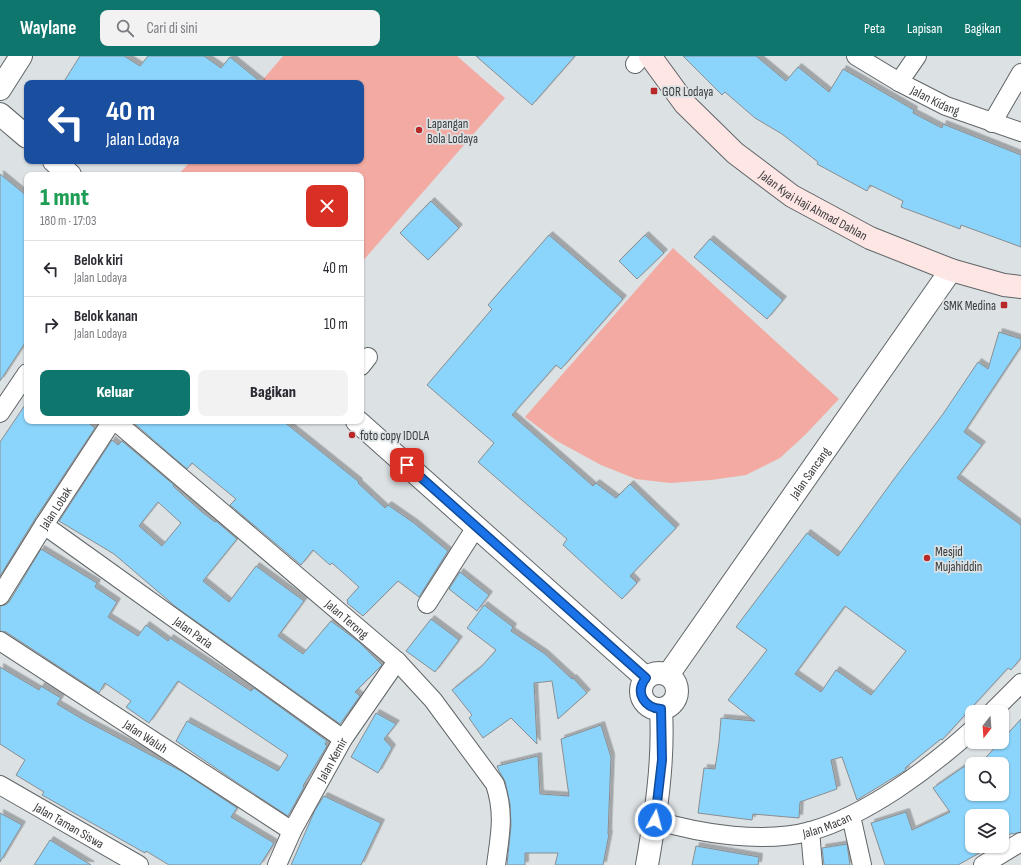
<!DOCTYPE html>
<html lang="id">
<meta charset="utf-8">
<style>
body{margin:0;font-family:"Sofia Sans Condensed",sans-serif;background:#f2f2f3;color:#2b2b33;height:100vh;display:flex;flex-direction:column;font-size:15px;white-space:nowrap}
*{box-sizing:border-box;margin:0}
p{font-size:13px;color:#7c7c81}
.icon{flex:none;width:22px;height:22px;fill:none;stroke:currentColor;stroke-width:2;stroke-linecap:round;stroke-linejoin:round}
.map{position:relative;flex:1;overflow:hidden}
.panel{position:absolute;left:24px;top:116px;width:340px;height:252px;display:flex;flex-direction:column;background:#fff;border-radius:8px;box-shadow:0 1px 3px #0004}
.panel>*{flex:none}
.top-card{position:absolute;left:24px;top:24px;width:340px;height:84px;border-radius:8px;box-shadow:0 1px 3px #0004;background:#1a4fa0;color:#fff;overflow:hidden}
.needle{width:26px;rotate:197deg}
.fabs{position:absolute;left:965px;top:649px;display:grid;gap:8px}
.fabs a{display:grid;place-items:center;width:44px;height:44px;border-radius:8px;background:#fff;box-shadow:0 1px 3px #0004;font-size:20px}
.pin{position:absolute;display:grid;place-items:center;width:34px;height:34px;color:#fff;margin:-17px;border-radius:8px;box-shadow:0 2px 6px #0006}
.me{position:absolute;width:44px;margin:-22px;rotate:7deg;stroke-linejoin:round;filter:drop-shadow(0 0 3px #0008)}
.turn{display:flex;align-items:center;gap:14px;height:84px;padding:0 16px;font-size:18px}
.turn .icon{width:52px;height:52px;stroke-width:2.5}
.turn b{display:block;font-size:28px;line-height:34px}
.round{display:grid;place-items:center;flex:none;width:42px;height:42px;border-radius:8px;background:#f2f2f3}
.summary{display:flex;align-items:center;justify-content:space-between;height:68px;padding:0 16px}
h1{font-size:24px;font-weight:800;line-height:30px;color:#1e9e55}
.action{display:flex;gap:8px;margin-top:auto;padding:8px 16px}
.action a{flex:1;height:46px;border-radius:8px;background:#0f766e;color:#fff;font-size:16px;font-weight:800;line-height:46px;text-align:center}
.action a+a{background:#f2f2f3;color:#2b2b33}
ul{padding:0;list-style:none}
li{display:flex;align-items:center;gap:12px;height:56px;padding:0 16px;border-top:1px solid #e1e1e2}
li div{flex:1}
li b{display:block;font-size:15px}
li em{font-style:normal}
header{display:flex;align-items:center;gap:24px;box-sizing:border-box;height:56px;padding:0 20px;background:#0f766e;color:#fff}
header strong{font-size:19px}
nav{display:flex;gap:22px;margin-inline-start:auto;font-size:14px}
.search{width:280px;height:36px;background:#f2f2f3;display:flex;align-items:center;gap:10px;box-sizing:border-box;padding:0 14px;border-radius:8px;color:#7c7c81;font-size:15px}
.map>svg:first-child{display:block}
</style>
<header>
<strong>Waylane</strong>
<div class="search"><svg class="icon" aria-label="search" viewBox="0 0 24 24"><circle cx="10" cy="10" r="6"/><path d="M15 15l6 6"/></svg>Cari di sini</div>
<nav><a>Peta</a><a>Lapisan</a><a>Bagikan</a></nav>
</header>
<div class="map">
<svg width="1021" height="809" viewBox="0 0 1021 809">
<defs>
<filter id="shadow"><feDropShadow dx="3.5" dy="-3.5" stdDeviation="0" flood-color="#0004"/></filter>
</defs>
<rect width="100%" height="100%" fill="#dce1e4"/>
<g fill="#f2aaa2">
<path d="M 283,0 L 457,0 L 505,42 L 361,207 L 361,119 L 178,119 L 191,105 L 361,105 L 361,27 L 260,27 Z"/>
<path d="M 673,192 L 839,343 L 805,379 L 780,402 L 746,419 L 711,424 L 670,427 L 636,423 L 601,409 L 557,385 L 525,361 Z"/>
</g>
<g fill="#8bd4fb" stroke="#8a8e91" fill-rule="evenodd" filter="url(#shadow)">
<path d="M 80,0 L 124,0 L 140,10 L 148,0 L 204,0 L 221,12 L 230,1 L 262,27 L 63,27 Z"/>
<path d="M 476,0 L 575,0 L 532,49 Z"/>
<path d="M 683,0 L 756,0 L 786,25 L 798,11 L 829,36 L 843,13 L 914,54 L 913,57 L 942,72 L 943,68 L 1021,99 L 1021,191 L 961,169 L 960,173 L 901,151 L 903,145 L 870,129 L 867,135 L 817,108 L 818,106 L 782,78 L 755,62 L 725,36 L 722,39 Z"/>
<path d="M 0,118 L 27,140 L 27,284 L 0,325 Z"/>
<path d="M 431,145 L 459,172 L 428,204 L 400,177 Z"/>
<path d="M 549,179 L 623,243 L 561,313 L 556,309 L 512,359 L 593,430 L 596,427 L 616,442 L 630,428 L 676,472 L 630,520 L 637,527 L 622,543 L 563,489 L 567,483 L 478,406 L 494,387 L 427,329 L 492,253 L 488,249 Z"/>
<path d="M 645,179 L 664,197 L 637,223 L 619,205 Z"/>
<path d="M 710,183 L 783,244 L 767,263 L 694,201 Z"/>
<path d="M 999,276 L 1021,283 L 1021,290 L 964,376 L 982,389 L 957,422 L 1021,469 L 1021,602 L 1011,614 L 1008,612 L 942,684 L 941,683 L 905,712 L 906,714 L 857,744 L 842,701 L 831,704 L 837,733 L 800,746 L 799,762 L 753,758 L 752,764 L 698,757 L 704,712 L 715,713 L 719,686 L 721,662 L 755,665 L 728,644 L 767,594 L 736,571 L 807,477 L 838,500 L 894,423 L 943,358 L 978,306 L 988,313 ZM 845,550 L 906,595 L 871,639 L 836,614 L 821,636 L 795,618 Z"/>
<path d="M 27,346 L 27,365 L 86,365 L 95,372 L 35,463 L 0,520 L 0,386 Z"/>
<path d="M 137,365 L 283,365 L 359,426 L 358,427 L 385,452 L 388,449 L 414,467 L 448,495 L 419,541 L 398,525 L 363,560 L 347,547 L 348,546 L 347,544 L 359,531 L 332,507 L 330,509 L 313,494 L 301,509 L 230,449 L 236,443 L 192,407 L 187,413 L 135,368 Z"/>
<path d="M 112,384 L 118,389 L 122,385 L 174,429 L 173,430 L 202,456 L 215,466 L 216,465 L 237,483 L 203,525 L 229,546 L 256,510 L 304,545 L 278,580 L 303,598 L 331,565 L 359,586 L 382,609 L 355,636 L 360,640 L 340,668 L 176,551 L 114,498 L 59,465 ZM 158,446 L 181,467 L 162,490 L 139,470 Z"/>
<path d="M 41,493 L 97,527 L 95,531 L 117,546 L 108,561 L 138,580 L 146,569 L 168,585 L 170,582 L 251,635 L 254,632 L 327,685 L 325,688 L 327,690 L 303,730 L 304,731 L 288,760 L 236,726 L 176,685 L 187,665 L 278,715 L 288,699 L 178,625 L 149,667 L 126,651 L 131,645 L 105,627 L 99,637 L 6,576 L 0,575 L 0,550 L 5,549 L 9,546 Z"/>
<path d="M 460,516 L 489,539 L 477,555 L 449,533 Z"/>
<path d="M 484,549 L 513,571 L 511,575 L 545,598 L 572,623 L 573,622 L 587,637 L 558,663 L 552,625 L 534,627 L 537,688 L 511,662 L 483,682 L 469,662 L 472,659 L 452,634 L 481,611 L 496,594 L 467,572 Z"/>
<path d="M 431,563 L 459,584 L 435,616 L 406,595 Z"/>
<path d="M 0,611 L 39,634 L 41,630 L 61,642 L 57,648 L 84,664 L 183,716 L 237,752 L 231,761 L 274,787 L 260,809 L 169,809 L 146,795 L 145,797 L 42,739 L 44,736 L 16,719 L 25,704 L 0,688 Z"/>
<path d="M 376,657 L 396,668 L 384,683 L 392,692 L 378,717 L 351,701 Z"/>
<path d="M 1021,663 L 1021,776 L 1013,778 L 1012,777 L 1002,784 L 1002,760 L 972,760 L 972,790 L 992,790 L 958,809 L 885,809 L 871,767 L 906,756 L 912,774 L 950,756 L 933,732 L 972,705 L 972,738 L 1002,738 L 1002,708 L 980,708 L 1000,686 L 1002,686 L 1002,684 Z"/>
<path d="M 601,669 L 611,701 L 608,778 L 609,778 L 603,809 L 555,809 L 558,797 L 525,797 L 525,809 L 507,809 L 511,769 L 510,748 L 505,725 L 499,715 L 497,710 L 538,700 L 540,738 L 569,740 L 561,683 Z"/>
<path d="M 324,740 L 381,767 L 361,809 L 291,809 L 315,754 Z"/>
<path d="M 0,757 L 22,769 L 0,806 Z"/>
<path d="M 50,784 L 91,809 L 34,809 Z"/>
<path d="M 847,788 L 850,809 L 824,809 L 822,792 Z"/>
<path d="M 696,790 L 759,801 L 758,809 L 692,809 Z"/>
</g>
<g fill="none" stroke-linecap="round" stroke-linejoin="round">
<defs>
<g id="minor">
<path id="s1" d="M 856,0 L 899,26 L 946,50 L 1021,76"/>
<path d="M 635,8 L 641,0"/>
<path d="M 899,26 L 917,0"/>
<path d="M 992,67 L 1021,17"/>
<path d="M 361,310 L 368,301"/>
<path d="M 0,357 L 27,317"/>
<path id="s2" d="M 115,365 L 397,605 L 433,644 L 495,728 C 505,758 500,779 496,809"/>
<path id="s3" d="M 44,469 L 343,683"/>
<path id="s4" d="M 0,540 L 44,469 L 112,365"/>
<path d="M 427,548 L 476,471"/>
<path id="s5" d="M 0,585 L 292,775"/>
<path d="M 992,656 L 1021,627"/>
<path id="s6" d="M 0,729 L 139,809"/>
<path d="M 851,760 L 862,809"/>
<path id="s7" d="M 655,764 C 701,778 764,788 811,775 C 867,759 929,713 972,674"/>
<path d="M 810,775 L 813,809"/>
<path id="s8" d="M 277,809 L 292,775 L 343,683 L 397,605"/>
<path d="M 983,809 L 1021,786"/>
</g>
<g id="tertiary">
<path d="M 0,33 L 21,0"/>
<path d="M 0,58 L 27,81"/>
<path d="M 54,105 L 70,119"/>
<path d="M 357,365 L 646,622"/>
<circle cx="659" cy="635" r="18"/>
<path id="s9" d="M 668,619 L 951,214"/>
<path d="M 647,809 C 656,757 664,706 661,653"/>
</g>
<g id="secondary">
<path id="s10" d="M 650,0 L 685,48 L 735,97 L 792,140 L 870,182 L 951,214 L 1004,229 L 1021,231"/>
</g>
</defs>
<use href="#minor" stroke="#606567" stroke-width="20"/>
<use href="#tertiary" stroke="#606567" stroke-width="24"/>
<use href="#secondary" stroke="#606567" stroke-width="24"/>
<use href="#minor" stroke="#fff" stroke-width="18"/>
<use href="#tertiary" stroke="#fff" stroke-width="22"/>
<use href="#secondary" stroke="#fde6e4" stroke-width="22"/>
</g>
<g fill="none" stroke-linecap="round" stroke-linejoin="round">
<defs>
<path id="route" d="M 407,409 L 646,622 C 634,637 645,652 661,653 L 662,704 L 655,764"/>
</defs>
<use href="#route" stroke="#114b97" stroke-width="10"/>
<use href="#route" stroke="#1a73e8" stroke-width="7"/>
</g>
<g fill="#b82829" stroke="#dce1e4" stroke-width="1.5">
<rect x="650" y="31" width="8" height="8" rx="2"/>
<circle cx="419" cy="74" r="4"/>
<rect x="1000" y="245" width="8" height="8" rx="2"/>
<circle cx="352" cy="379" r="4"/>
<circle cx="927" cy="502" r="4"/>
</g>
<g text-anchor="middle" stroke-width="3.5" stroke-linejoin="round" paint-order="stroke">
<g font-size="13" fill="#393b3c" stroke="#dce1e4" text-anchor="start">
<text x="662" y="40">GOR Lodaya</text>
<text x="427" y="72">Lapangan<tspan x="427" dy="15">Bola Lodaya</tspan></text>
<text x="996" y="254" text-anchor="end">SMK Medina</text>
<text x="360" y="384">foto copy IDOLA</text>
<text x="935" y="500">Mesjid<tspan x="935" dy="15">Mujahiddin</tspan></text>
</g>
<g font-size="13" fill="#393b3c" stroke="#dce1e4">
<text dy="5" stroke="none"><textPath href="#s1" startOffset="91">Jalan Kidang</textPath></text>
<text dy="5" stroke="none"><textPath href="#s10" startOffset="224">Jalan Kyai Haji Ahmad Dahlan</textPath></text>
<text dy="5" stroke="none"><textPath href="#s9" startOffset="247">Jalan Sancang</textPath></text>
<text dy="5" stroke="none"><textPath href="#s4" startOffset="104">Jalan Lobak</textPath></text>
<text dy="5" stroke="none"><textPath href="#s2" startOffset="305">Jalan Terong</textPath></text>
<text dy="5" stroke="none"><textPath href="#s3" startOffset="184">Jalan Paria</textPath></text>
<text dy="5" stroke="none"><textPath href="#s5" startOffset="174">Jalan Waluh</textPath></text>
<text dy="5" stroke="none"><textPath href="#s8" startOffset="119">Jalan Kemir</textPath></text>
<text dy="5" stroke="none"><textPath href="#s7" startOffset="175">Jalan Macan</textPath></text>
<text dy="5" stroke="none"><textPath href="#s6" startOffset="80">Jalan Taman Siswa</textPath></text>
</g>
</g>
</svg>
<div class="fabs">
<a><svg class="needle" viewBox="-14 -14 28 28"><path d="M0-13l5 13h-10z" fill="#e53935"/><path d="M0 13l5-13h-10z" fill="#7c7c81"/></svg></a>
<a><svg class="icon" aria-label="search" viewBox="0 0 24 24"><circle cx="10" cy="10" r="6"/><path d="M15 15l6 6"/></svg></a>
<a><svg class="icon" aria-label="layers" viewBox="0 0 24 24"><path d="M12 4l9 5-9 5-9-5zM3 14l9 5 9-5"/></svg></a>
</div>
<div class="pin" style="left:407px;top:409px;background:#d93025"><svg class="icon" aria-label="arrive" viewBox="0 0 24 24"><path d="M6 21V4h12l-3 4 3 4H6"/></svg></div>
<svg class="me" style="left:655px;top:764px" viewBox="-20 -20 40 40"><circle r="17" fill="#1a73e8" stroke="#fff" stroke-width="3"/><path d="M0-11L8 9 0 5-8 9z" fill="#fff"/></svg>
<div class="top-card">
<div class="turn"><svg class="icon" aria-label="left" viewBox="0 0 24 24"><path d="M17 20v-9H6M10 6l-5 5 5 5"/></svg><div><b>40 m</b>Jalan Lodaya</div></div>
</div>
<section class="panel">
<div class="summary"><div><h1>1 mnt</h1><p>180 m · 17:03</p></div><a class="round" style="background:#d93025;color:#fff"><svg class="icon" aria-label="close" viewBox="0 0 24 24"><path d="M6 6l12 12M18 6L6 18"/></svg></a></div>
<ul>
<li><svg class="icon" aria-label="left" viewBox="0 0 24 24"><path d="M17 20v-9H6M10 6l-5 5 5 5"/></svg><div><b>Belok kiri</b><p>Jalan Lodaya</p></div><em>40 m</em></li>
<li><svg class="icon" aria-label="right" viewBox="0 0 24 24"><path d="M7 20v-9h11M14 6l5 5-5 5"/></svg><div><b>Belok kanan</b><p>Jalan Lodaya</p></div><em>10 m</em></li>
</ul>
<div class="action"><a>Keluar</a><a>Bagikan</a></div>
</section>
</div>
